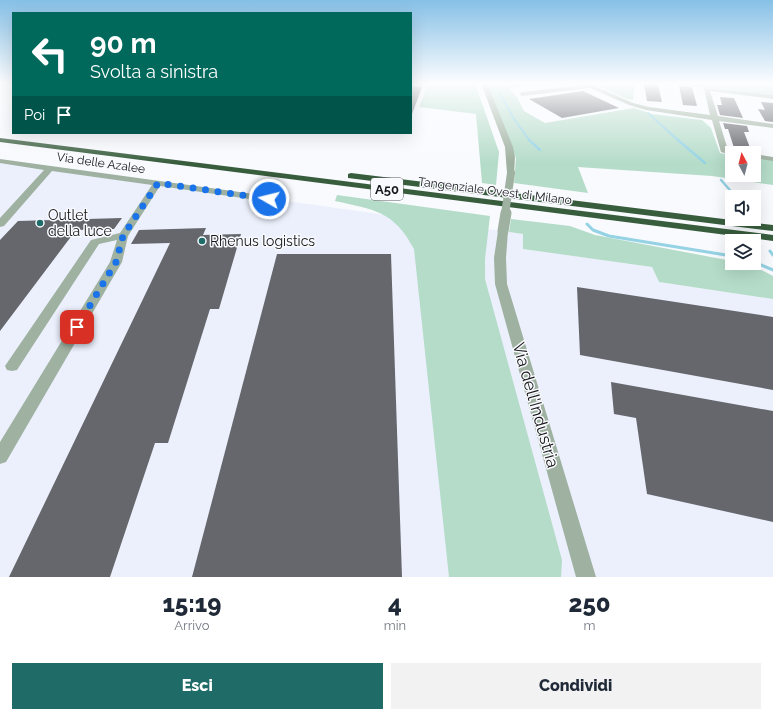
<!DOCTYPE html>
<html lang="it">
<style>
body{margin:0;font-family:Raleway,sans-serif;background:#f2f2f3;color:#1f2937;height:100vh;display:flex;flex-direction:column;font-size:15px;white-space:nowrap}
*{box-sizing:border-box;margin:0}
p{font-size:13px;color:#747a83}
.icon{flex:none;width:22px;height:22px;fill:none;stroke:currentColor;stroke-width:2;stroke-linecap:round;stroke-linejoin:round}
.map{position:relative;height:577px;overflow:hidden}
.sheet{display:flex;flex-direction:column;background:#fff;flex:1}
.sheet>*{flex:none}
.guide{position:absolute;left:12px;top:12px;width:400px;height:122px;border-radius:0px;box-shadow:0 4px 16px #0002;background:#00695c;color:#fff;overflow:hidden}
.needle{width:26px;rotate:353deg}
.controls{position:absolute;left:725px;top:146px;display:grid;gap:8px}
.controls a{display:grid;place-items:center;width:36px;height:36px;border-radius:0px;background:#fff;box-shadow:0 4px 16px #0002;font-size:20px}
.pin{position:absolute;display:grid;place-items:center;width:34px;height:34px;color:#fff;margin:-17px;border-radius:8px;box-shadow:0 2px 6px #0006}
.me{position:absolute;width:44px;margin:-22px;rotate:278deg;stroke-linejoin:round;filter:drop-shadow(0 0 3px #0008)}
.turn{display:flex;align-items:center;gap:14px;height:84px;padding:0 12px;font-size:18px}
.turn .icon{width:52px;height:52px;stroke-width:2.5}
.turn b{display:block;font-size:28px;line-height:34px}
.then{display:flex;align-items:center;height:38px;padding:0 12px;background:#0003;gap:8px;font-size:15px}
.eta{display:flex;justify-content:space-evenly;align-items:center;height:68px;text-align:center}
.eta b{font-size:24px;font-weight:800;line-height:28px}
.button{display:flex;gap:8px;margin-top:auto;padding:8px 12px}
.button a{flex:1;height:46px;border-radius:0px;background:#1f6b67;color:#fff;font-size:16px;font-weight:800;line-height:46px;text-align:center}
.button a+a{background:#f2f2f3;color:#1f2937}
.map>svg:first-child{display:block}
</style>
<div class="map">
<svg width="773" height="577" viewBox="0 0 773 577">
<rect width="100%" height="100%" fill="#f8fafe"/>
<path fill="#ebf0fc" d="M 0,161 L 523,234 L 523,249 L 652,267 L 659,282 L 773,299 L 773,577 L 0,577 Z"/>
<g fill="#b5dcc9">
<path d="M 429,83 L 475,83 L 499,152 L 496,185 L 482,183 L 476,114 L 419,107 Z"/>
<path d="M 487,83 L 547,83 L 509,88 L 517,97 L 524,111 L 545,123 L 634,108 L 652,114 L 702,120 L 711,128 L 720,153 L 732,155 L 732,175 L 754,175 L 754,158 L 773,160 L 773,185 L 712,176 L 578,167 L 588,193 L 514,183 L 516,158 Z"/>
<path d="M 591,83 L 635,83 L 633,100 L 627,99 Z"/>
<path d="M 656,83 L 773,83 L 773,95 Z"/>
<path d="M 337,195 L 490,216 L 485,259 L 485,279 L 562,560 L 561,577 L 449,577 L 414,249 C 393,210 374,210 335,201 Z"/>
<path d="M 511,219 L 570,226 L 595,235 L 732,261 L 732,263 L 750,264 L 773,276 L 773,299 L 659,282 L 652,267 L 523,249 L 523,234 L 509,232 Z"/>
</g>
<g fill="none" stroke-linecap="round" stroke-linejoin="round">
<g stroke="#94d2e4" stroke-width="2">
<path d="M 494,83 L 514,119 L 530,141"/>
<path d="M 648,113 L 679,141"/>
</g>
<g stroke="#94d2e4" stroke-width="2.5">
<path d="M 529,140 L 540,150"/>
<path d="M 678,140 L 705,163"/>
<path d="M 721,180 L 736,197"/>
</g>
<g stroke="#94d2e4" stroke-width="3">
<path d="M 587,224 L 593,230 L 609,236 L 732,256"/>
<path d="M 770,251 L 773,255"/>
<path d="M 754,262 L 773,270"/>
</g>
</g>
<g fill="#65676c">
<path d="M 644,84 L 658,85 L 662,102 L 647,101 Z"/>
<path d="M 411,86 L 422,87 L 412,114 L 411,114 Z"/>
<path d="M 679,86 L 692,87 L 697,106 L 683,105 Z"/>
<path d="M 583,91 L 619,108 L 562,118 L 529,99 Z"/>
<path d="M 720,97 L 734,98 L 743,118 L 720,115 L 717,105 L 722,105 Z"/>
<path d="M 761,102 L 773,103 L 773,122 L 765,121 L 758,109 L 765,110 Z"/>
<path d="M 723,123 L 747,126 L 749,132 L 744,132 L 752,153 L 735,151 L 728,129 L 725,129 Z"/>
<path d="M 122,218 L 114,229 L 76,230 L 0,331 L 0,240 L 18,221 Z"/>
<path d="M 206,228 L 203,235 L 241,234 L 219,309 L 210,309 L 168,443 L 155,443 L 110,577 L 9,577 L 170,243 L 131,244 L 139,230 Z"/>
<path d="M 277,254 L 391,254 L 402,577 L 192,577 Z"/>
<path d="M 577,287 L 773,317 L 773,390 L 580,355 Z"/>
<path d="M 611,382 L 773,411 L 773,522 L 647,494 L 636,418 L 614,414 Z"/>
</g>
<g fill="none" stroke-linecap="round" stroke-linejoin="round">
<g fill="#9fb1a0" fill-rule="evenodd">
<path d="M 481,83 L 487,83 L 513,147 L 515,157 L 514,175 L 511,176 L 507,173 L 505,147 Z"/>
<path d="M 581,83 L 588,83 L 633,103 L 649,107 L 710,115 L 704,88 L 773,95 L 773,99 L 710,91 L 718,116 L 773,124 L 773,128 L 719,121 L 728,150 L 736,153 L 732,153 L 732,155 L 721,152 L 712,120 L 646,110 L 629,105 L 590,88 L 522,96 L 519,94 L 522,92 L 583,85 Z"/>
<path d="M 754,154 L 773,157 L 773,161 L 754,158 Z"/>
<path d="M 0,159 L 269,196 L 274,199 L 269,202 L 160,186 L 128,236 L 122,262 L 6,462 L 0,464 L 0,442 L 110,262 L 117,240 L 99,244 L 17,370 L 12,371 L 7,370 L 5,366 L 91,240 L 120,233 L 152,185 L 52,171 L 4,226 L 0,227 L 0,218 L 44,170 L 0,163 Z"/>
<path d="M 503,228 L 508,231 L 506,258 L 507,284 L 596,577 L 576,577 L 495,284 L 494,258 L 498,231 Z"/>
</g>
<g fill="#385d3d" fill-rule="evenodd">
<path d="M 0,138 L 773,235 L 773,241 L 0,142 Z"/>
<path d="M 351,173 L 773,225 L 773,231 L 348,178 L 348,174 Z"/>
</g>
<path stroke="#9fb1a0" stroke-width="8" d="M 505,214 L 511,173"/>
<path stroke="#9fb1a0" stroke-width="11" d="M 503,231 L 506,213"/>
</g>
<linearGradient id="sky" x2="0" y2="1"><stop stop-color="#86c0e6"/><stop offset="0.51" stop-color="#fcfdff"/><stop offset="1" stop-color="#fcfdff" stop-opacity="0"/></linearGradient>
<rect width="773" height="163" fill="url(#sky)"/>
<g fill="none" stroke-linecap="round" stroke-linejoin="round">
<path stroke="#1a73e8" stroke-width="7" stroke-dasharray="0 12.6" d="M 77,327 L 116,262 L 123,236 L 158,183 L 269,199"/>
</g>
<g fill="#1f6b67" stroke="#f8fafe" stroke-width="1.5">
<circle cx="40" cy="223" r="4"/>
<circle cx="202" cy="241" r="4"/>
</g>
<g text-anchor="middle" stroke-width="3" stroke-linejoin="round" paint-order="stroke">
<g font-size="12" fill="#161618" stroke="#f8fafe">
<text transform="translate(101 163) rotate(8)" y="4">Via delle Azalee</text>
<text transform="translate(495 191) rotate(7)" y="4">Tangenziale Ovest di Milano</text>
</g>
<rect fill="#f8fafe" stroke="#5a5a5d" stroke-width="1" x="371" y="178" width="32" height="22" rx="3"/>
<g font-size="13" font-weight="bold" fill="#161618">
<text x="387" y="194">A50</text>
</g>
<g font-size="14" fill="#161618" stroke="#f8fafe" text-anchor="start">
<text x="48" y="220">Outlet<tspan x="48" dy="16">della luce</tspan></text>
<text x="210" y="246">Rhenus logistics</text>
</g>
<g font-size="17" fill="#161618" stroke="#f8fafe">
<text transform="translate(536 405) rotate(74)" y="6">Via dell'Industria</text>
</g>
</g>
</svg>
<div class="controls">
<a><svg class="needle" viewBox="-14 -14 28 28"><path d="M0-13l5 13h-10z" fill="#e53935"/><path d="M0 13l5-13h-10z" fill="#747a83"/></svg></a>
<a><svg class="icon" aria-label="sound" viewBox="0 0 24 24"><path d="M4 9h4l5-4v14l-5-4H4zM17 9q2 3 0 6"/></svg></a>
<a><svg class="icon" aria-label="layers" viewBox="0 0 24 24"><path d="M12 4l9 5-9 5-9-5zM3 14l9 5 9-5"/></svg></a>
</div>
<div class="pin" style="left:77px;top:327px;background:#d93025"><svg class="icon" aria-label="arrive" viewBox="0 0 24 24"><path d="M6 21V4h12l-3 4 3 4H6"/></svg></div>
<svg class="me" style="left:269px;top:199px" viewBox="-20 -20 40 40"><circle r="17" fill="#1a73e8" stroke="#fff" stroke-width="3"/><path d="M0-11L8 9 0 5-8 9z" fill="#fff"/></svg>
<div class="guide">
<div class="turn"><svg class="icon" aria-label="left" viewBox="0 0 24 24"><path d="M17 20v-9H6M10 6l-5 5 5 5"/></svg><div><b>90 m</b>Svolta a sinistra</div></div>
<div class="then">Poi<svg class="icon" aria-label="arrive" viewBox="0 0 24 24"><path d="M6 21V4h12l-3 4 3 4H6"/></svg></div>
</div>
</div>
<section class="sheet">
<div class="eta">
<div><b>15:19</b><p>Arrivo</p></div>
<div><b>4</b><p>min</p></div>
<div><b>250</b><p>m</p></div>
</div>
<div class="button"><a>Esci</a><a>Condividi</a></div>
</section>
